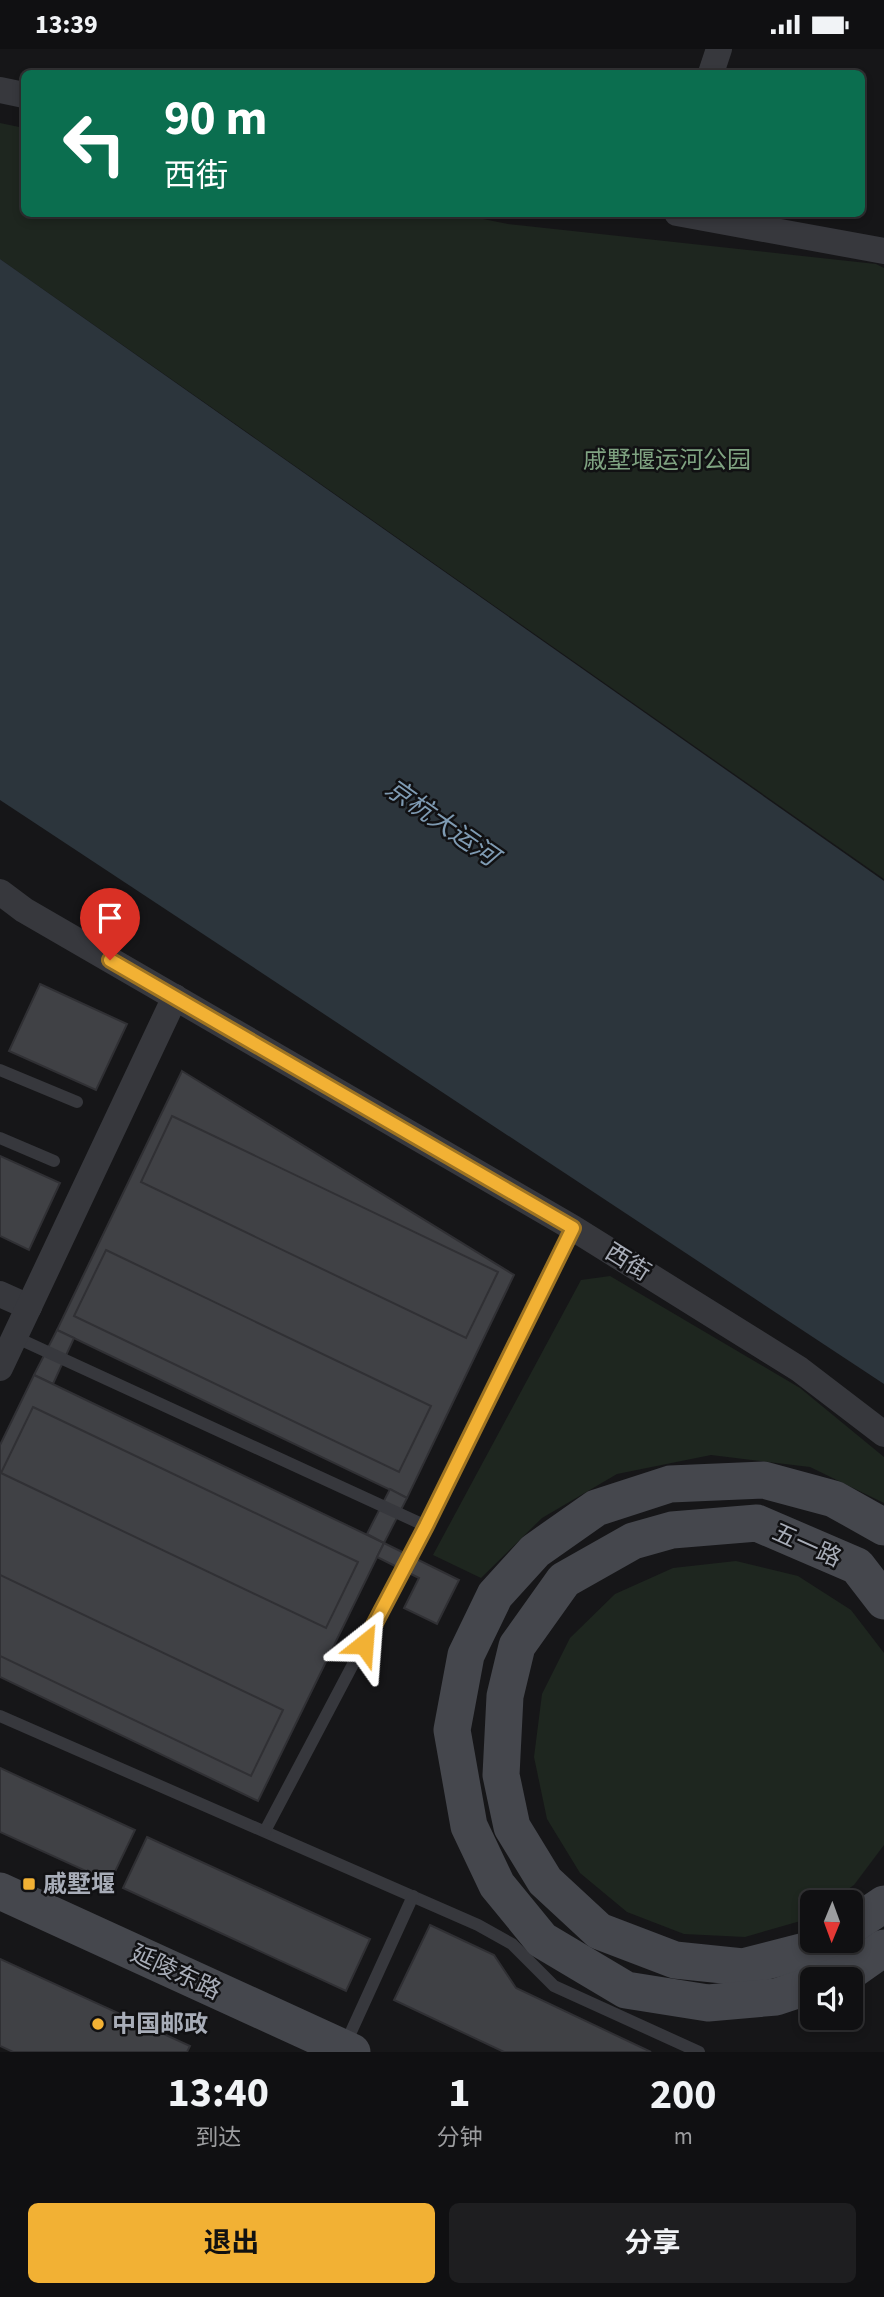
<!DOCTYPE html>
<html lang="zh">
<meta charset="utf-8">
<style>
body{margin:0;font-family:"Source Sans 3","Noto Sans SC",sans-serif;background:#1e1e20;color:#f1f3f6;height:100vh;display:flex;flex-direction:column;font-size:26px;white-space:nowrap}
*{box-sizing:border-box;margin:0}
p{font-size:23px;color:#9c9d9f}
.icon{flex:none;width:38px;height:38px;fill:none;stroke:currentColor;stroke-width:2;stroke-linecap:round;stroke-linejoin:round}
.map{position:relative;height:2003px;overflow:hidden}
.sheet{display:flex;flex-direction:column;background:#101012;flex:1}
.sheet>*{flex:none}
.guide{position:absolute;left:21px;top:21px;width:844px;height:147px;border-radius:10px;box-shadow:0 4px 10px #0003,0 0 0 2px #303032;background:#0b6e4f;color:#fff;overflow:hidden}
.needle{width:46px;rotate:181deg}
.fabs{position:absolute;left:800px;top:1841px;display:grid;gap:14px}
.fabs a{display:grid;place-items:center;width:63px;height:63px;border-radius:10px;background:#101012;box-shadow:0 4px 10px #0003,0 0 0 2px #303032;font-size:35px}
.pin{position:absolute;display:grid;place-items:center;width:60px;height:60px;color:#fff;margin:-72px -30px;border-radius:50% 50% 50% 0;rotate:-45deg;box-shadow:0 0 7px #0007}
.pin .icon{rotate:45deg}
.me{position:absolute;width:77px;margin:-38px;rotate:28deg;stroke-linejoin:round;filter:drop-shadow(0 0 5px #0008)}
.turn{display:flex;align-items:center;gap:24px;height:147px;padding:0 28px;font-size:32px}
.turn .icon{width:91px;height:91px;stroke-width:2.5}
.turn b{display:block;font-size:49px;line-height:60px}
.eta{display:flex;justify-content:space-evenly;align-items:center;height:119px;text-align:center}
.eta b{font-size:42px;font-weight:700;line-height:49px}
.primary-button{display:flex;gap:14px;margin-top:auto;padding:14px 28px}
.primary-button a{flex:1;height:80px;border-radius:10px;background:#f2b134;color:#111;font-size:28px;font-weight:700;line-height:80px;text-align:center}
.primary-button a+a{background:#1e1e20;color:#f1f3f6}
.status{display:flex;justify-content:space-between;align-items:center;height:49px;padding:0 35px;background:#101012;direction:ltr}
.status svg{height:19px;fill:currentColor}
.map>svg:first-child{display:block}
</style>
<div class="status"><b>13:39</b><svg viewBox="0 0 49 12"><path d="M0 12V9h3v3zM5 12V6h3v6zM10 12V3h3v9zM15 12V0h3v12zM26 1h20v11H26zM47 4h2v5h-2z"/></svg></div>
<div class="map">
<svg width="884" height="2003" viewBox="0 0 884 2003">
<rect width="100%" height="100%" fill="#161618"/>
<g fill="#1e261f">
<path d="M 0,74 L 24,79 L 24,164 L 458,165 L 508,175 L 876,215 L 884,219 L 884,830 L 0,210 Z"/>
<path d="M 610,1227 L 800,1339 L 884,1408 L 884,1454 L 810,1418 L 711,1406 L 617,1425 L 542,1469 L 481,1529 L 433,1506 L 581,1231 Z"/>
<path d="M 736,1512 L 798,1527 L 851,1561 L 884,1604 L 884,1796 L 854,1836 L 829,1853 L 812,1853 L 812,1865 L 804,1871 L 745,1888 L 684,1885 L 627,1863 L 580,1824 L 547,1770 L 534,1708 L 542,1645 L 570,1589 L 615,1545 L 673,1519 Z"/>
</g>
<path fill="#2c353c" d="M 0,210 L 884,832 L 884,1335 L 0,751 Z"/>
<g fill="#404145" stroke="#303034" stroke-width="2">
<path d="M 40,935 L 127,975 L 96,1041 L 9,1002 Z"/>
<path d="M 182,1022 L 514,1226 L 407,1449 L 57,1281 Z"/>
<path d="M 172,1067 L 498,1223 L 466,1289 L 141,1133 Z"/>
<path d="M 0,1107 L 60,1134 L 29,1201 L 0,1187 Z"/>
<path d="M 106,1201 L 431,1357 L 399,1423 L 74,1267 Z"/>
<path d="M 57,1281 L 74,1289 L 53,1335 L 34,1326 Z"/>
<path d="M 34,1326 L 384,1494 L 258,1752 L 0,1628 L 0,1396 Z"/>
<path d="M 33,1358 L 358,1513 L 326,1579 L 1,1424 Z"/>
<path d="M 390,1440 L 407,1449 L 384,1494 L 367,1485 Z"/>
<path d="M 384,1494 L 459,1531 L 437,1575 L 404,1559 L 419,1529 L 377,1508 Z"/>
<path d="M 0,1526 L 283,1661 L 251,1727 L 0,1607 Z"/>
<path d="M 0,1719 L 135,1781 L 110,1833 L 0,1783 Z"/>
<path d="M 147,1788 L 370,1890 L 346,1942 L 123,1839 Z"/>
<path d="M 430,1876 L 494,1906 L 516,1939 L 651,2003 L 504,2003 L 394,1951 Z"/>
<path d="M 0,1910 L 190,1997 L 187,2003 L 13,2003 L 0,1997 Z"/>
</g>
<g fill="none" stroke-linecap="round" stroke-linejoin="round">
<g stroke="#37383d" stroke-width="12">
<path d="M 0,1021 L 77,1053"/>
<path d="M 0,1089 L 54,1112"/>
<path d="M 15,1288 L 426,1477"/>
<path d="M 0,1667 L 478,1876 L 512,1895 L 554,1937 L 699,2003"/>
<path d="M 265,1782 L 426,1477 L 573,1179"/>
<path d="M 345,1996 L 413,1847"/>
</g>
<g stroke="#37383d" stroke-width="26">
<path d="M 711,24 L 719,0"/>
<path d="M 0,41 L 24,46"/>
<path d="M 677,164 L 884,202"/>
<path d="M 0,843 L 24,861 L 573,1179 L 799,1320 L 884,1385"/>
<path d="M 0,1245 L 29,1258"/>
<path d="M 0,1319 L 175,948"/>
</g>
<g stroke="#45474d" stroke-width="37">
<path d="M 0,1842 L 352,2003"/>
<path d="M 850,1878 L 884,1855"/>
<path d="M 831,1892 L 821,1898 L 743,1918 L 675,1911 L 599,1882 L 545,1832 L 512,1778 L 501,1726 L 505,1647 L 517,1597 L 564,1531 L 633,1492 L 672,1481 L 757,1474 L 857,1517 L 884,1552"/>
<path d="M 828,1930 L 851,1922 L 884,1899"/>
<path d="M 812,1936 L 776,1948 L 708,1954 L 626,1941 L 542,1891 L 497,1836 L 469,1777 L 452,1681 L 466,1606 L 495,1546 L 535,1502 L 596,1459 L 670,1435 L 764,1431 L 834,1450 L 884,1478"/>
</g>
</g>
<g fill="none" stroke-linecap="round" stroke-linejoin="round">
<defs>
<path id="route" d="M 110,911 L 573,1179 L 426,1477 L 364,1595"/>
</defs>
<use href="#route" stroke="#9d7322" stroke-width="18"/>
<use href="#route" stroke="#f2b134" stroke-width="12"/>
</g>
<g fill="#f2b134" stroke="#111113" stroke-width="2.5">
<rect x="22" y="1828" width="14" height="14" rx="3.5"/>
<circle cx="98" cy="1975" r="7"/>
</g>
<g text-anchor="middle" stroke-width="5" stroke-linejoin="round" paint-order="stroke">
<g font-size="24" fill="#7fa381" stroke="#111113">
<text x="667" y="419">戚墅堰运河公园</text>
</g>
<g font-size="24" fill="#a8adb8" stroke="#111113">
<text transform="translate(628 1213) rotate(32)" y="8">西街</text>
<text transform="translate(807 1496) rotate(24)" y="8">五一路</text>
<text transform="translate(176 1923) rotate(25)" y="8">延陵东路</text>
</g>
<g font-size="24" font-weight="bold" fill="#a8adb8" stroke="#111113" text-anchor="start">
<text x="43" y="1843">戚墅堰</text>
<text x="112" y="1983">中国邮政</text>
</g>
<g font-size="26" font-style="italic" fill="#7f9bb3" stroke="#111113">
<text transform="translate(442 773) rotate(35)" y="9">京杭大运河</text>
</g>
</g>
</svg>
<div class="fabs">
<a><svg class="needle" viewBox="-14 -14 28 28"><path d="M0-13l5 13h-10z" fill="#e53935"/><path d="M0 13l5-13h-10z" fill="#9c9d9f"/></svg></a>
<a><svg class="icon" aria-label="sound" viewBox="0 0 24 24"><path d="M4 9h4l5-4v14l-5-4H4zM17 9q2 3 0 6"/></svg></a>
</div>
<div class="pin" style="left:110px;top:911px;background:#d93025"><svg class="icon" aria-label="arrive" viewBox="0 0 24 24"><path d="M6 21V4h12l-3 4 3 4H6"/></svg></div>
<svg class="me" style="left:364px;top:1595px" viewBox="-20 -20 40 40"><path d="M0-17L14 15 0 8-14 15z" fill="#f2b134" stroke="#fff" stroke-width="4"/></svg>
<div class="guide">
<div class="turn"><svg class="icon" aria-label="left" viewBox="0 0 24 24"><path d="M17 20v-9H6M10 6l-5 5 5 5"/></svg><div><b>90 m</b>西街</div></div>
</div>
</div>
<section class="sheet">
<div class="eta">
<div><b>13:40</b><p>到达</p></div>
<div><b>1</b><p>分钟</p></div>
<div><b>200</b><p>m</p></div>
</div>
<div class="primary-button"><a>退出</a><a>分享</a></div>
</section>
